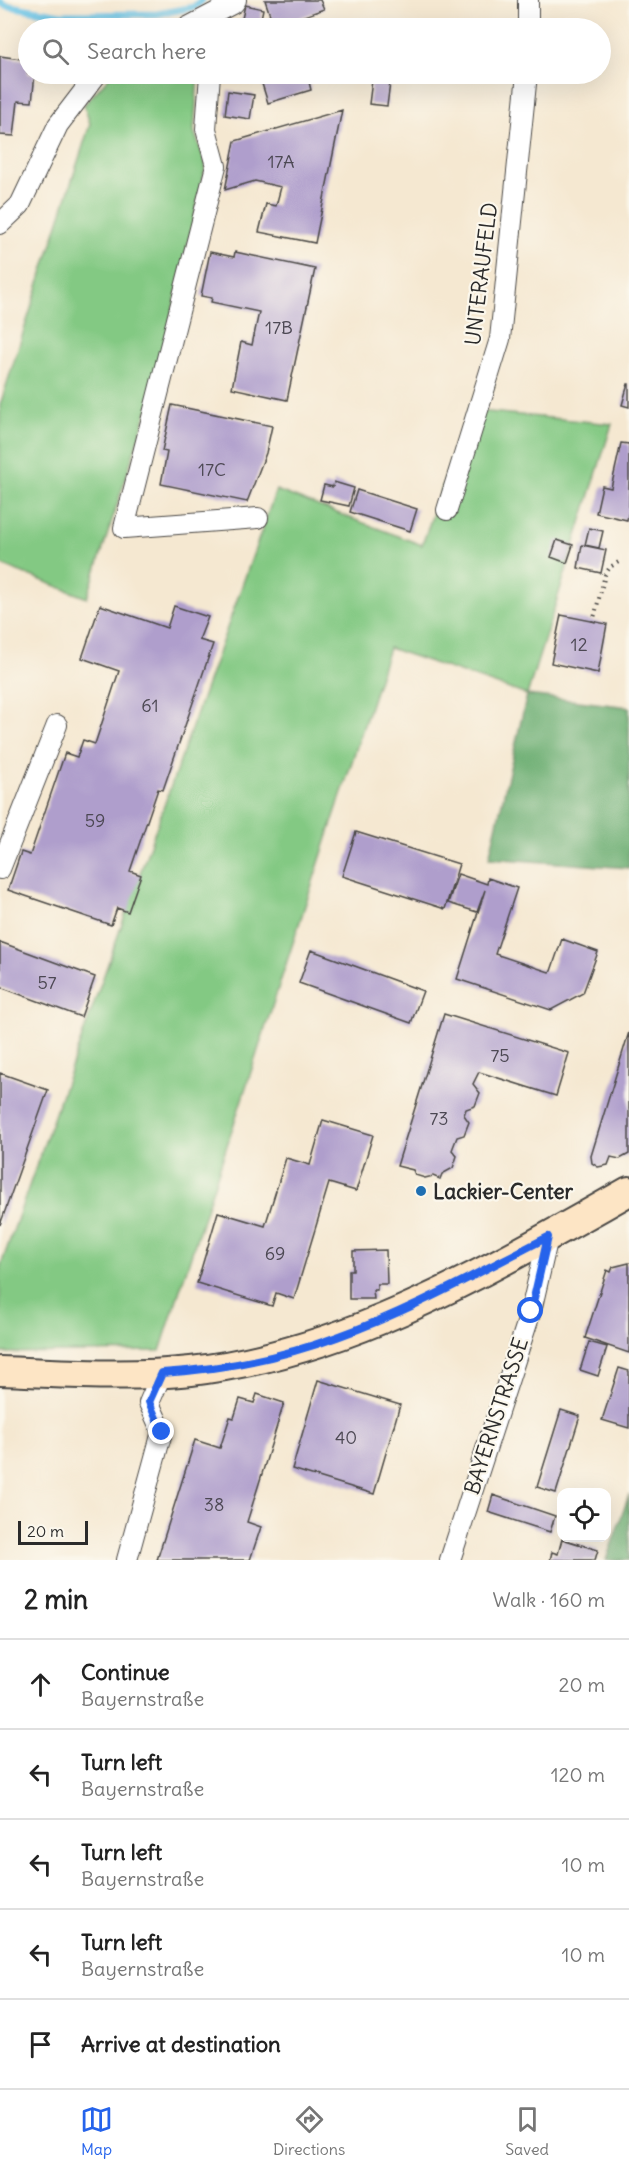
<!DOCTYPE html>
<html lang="en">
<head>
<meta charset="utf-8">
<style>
	:root { --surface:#fff; --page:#f6f6f6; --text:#222; --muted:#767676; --line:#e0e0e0; --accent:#2563eb }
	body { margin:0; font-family:Delius,sans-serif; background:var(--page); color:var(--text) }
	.controls { position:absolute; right:18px; bottom:18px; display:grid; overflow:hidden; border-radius:12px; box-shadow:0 6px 24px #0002 }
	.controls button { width:54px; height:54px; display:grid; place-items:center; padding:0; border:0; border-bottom:2px solid var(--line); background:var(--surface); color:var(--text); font:30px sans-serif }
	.scale { position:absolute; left:18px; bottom:15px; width:70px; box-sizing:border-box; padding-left:6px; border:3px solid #2b2b2b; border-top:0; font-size:16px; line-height:21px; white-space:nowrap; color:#2b2b2b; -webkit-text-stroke:4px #fbf7ec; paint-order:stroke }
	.stop { position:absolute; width:18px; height:18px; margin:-14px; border:4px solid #2563eb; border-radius:50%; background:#fff }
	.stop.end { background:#2563eb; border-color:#fff; box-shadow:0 2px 6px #0008 }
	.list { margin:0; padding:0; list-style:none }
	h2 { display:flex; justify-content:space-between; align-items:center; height:78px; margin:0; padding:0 24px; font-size:26px }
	h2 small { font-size:20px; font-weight:400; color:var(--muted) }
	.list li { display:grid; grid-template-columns:39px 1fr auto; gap:18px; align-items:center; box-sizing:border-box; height:90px; padding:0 24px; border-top:2px solid var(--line) }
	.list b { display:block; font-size:22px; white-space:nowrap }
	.list p { margin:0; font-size:20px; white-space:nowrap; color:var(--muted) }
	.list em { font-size:20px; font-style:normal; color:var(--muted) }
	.icon { flex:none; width:33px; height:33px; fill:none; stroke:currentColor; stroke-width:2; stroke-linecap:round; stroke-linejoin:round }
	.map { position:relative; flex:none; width:629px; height:1560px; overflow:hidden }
	.search { position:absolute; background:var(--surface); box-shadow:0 6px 24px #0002; left:18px; right:18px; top:18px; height:66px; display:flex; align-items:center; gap:15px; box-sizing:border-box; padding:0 21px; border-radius:33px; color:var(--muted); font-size:22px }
	.sheet { height:528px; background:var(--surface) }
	nav { display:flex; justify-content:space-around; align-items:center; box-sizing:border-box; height:84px; border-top:2px solid var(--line); background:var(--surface); font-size:16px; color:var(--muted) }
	nav a { display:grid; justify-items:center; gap:3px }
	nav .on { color:var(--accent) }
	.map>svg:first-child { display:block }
	.green { fill:#83c983; stroke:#577a57; stroke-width:1.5 }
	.forest { fill:#6aad71; stroke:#4a6c4e; stroke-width:1.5 }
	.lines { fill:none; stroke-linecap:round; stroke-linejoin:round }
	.stream { stroke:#68c3e6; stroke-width:7 }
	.building { fill:#af9ecc }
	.street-casing { stroke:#494744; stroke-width:22 }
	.secondary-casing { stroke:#494744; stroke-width:32 }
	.path { stroke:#494744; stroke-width:4; stroke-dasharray:1.5 4.5; stroke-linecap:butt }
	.street { stroke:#fff; stroke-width:20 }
	.secondary { stroke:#fde5c5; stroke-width:28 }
	.route { stroke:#2563eb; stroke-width:8 }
	.poi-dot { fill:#1f6fb2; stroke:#fbf7ec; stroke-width:2 }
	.labels { text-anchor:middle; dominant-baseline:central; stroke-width:4.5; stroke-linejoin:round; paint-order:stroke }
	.number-label { font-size:18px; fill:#4c4853 }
	.street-label { font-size:21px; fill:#2b2b2b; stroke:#fbf7ec }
	.poi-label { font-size:21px; font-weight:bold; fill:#2b2b2b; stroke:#fbf7ec; text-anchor:start }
</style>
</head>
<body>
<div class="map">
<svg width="629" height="1560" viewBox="0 0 629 1560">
	<rect width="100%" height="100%" fill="#fbf7ec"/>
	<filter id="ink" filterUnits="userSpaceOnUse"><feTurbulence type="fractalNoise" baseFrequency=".0167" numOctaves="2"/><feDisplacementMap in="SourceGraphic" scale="12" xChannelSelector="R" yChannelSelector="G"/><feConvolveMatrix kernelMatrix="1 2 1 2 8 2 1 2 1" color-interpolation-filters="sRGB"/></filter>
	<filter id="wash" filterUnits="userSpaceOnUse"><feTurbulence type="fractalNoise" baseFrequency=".008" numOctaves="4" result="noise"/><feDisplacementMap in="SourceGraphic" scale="24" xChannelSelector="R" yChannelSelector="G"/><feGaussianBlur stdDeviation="1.35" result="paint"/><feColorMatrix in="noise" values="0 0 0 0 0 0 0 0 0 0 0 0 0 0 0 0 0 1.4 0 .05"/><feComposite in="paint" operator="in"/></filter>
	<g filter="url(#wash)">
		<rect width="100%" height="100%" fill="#f5e8d1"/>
		<!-- green -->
		<path class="green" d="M112,74H198L194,131L206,165L155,387L87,598L0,564V405L90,124L84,105Z
			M469,410L612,424L527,695L389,648L160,1351L0,1353V1268L276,490L422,545Z"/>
		<!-- forest -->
		<path class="forest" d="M527,695L629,707V868L489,858Z
			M629,1495V1560H606Z"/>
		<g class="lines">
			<!-- stream -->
			<path class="stream" d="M0,2L4,5L61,15L157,14L194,7L202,0"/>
		</g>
		<g id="blocks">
			<!-- building -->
			<path class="building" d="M265,0H320L324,9L274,27Z
				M245,5L263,9L259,28H240Z
				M0,56L28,60V74H35L32,102L18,101L14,136L0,135Z
				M259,74H307L311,90L268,103Z
				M381,74H426V81H381Z
				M372,80L390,83L387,106L369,104Z
				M228,91L254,95L250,119L225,115Z
				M342,110L315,243L259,232L266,204L276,206L281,187L255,181L225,190L235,141Z
				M210,252L234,257L235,252L315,269L287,400L232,388L241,342L252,345L259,312L211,302L212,298L201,296Z
				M628,384H629V407L622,405Z
				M172,405L272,426L266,453L247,502L161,484L167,452L162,451Z
				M621,443L629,444V511L627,520L596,513L602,486L611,488Z
				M334,482L354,488L349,506L320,500L324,485L333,487Z
				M357,490L417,509L410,531L350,512Z
				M589,528L603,531L599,548L585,545Z
				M557,540L573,545L567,563L551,557Z
				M582,545L606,550L601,573L578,568Z
				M100,605L167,628L174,606L208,617L199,640L213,644L163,790L158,789L130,871L141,875L128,912L117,908L111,925L8,890L21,852L30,855L65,753L77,757L83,740L95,744L119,671L82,658Z
				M561,615L607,624L598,673L551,663Z
				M356,832L459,864L445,909L342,876Z
				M458,874L487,884L488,878L517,888L495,954L549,972L551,971L562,939L598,952L583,993L551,1010L457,979L485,890L477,912L448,903Z
				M0,942L95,977L81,1017L0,987Z
				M311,950L423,991L411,1023L299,983Z
				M444,1014L569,1053L556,1096L479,1072L473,1084L480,1093L475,1106L466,1109L464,1115L469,1122L464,1135L457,1137L452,1150L457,1156L453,1168L442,1174L440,1179L433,1176L425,1178L415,1175L413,1170L397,1166Z
				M629,1032V1154L620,1159L611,1157L608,1165L598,1167L592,1163L591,1156Z
				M0,1073L48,1090L0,1225Z
				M323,1120L373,1135L356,1191L329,1183L294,1299L276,1293L272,1306L197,1283L218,1212L265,1226L286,1158L310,1165Z
				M386,1250L387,1284H377V1290H373L374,1299H349V1270H353V1251Z
				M629,1263V1353L585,1338L607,1270L611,1272L613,1267Z
				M589,1342L607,1347L598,1376L580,1370Z
				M619,1368L629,1371V1428L602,1420Z
				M318,1380L400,1405L374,1494L292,1469Z
				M257,1394L284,1403L247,1522L261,1527L250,1560H157L195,1440L220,1448L230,1417L234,1418L240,1399L254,1403Z
				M561,1410L580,1416L556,1493L537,1487Z
				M493,1495L555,1516L550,1532L488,1512Z
				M562,1539L598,1550L595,1560H550L552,1552L558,1554Z"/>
		</g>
	</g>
	<g filter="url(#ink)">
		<use href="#blocks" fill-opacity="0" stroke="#494744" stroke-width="1.5"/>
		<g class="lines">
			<!-- street casing -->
			<g class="street-casing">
				<path id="street" d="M186,28L234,3L236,0
					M528,28V0
					M210,74L206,129L216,166L124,528L258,518
					M0,224L20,205L58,125L97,74
					M447,510L500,339L527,74
					M0,869L57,725
					M127,1560L162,1432L149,1403L162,1373
					M450,1560L531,1311L548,1237"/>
			</g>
			<!-- secondary casing -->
			<g class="secondary-casing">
				<path id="secondary" d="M0,1371C63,1373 127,1378 191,1371C350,1353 492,1268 629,1191"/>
			</g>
			<!-- path -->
			<path class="path" d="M593,622L605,575L610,567L622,560"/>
			<!-- street -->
			<use href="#street" class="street"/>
			<!-- secondary -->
			<use href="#secondary" class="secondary"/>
		</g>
	</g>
	<g class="lines" filter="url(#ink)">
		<!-- route -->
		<path class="route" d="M162,1432L149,1402L162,1373C221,1369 281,1358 337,1337C410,1311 479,1272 548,1237L531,1311"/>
	</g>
	<!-- markers -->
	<circle class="poi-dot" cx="421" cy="1191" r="6"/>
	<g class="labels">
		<!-- number labels -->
		<g class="number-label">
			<text x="281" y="161">17A</text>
			<text x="279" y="327">17B</text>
			<text x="212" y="469">17C</text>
			<text x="579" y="644">12</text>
			<text x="150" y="705">61</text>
			<text x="95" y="820">59</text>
			<text x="47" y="982">57</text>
			<text x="500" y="1055">75</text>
			<text x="439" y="1118">73</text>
			<text x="275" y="1253">69</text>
			<text x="346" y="1437">40</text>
			<text x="214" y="1504">38</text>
		</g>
		<!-- street labels -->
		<g class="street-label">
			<text transform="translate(481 274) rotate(-83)">UNTERAUFELD</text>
			<text transform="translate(496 1416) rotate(-72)">BAYERNSTRASSE</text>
		</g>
		<!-- poi labels -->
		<g class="poi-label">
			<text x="433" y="1191">Lackier-Center</text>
		</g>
	</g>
</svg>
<div class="controls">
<button><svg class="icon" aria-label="locate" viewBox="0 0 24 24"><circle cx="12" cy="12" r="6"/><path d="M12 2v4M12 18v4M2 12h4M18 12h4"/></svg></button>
</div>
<div class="scale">20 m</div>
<div class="stop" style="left:531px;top:1311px"></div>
<div class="stop end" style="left:162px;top:1432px"></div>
<div class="search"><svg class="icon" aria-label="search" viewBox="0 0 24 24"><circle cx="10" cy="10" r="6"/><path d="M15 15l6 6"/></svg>Search here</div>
</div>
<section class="sheet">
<h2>2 min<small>Walk · 160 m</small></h2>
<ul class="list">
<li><svg class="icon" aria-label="ahead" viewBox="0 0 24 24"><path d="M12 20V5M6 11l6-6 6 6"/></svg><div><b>Continue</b><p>Bayernstraße</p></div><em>20 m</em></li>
<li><svg class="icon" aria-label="left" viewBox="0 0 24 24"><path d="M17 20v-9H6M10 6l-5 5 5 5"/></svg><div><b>Turn left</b><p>Bayernstraße</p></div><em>120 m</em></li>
<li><svg class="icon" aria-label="left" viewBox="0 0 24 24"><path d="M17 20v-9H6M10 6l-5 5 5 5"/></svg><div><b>Turn left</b><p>Bayernstraße</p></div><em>10 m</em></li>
<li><svg class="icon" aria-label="left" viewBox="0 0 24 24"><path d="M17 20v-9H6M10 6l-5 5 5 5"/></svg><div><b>Turn left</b><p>Bayernstraße</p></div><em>10 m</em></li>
<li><svg class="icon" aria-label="arrive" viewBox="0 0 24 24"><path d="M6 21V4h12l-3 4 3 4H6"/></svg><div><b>Arrive at destination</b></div></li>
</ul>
</section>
<nav>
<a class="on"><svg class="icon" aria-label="map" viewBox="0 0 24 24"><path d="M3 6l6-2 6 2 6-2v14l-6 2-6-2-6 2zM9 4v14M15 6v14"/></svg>Map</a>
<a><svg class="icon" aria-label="directions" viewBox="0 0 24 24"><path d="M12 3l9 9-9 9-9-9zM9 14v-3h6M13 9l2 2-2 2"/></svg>Directions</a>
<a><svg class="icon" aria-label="saved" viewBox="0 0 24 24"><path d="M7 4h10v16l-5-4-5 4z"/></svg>Saved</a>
</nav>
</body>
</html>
